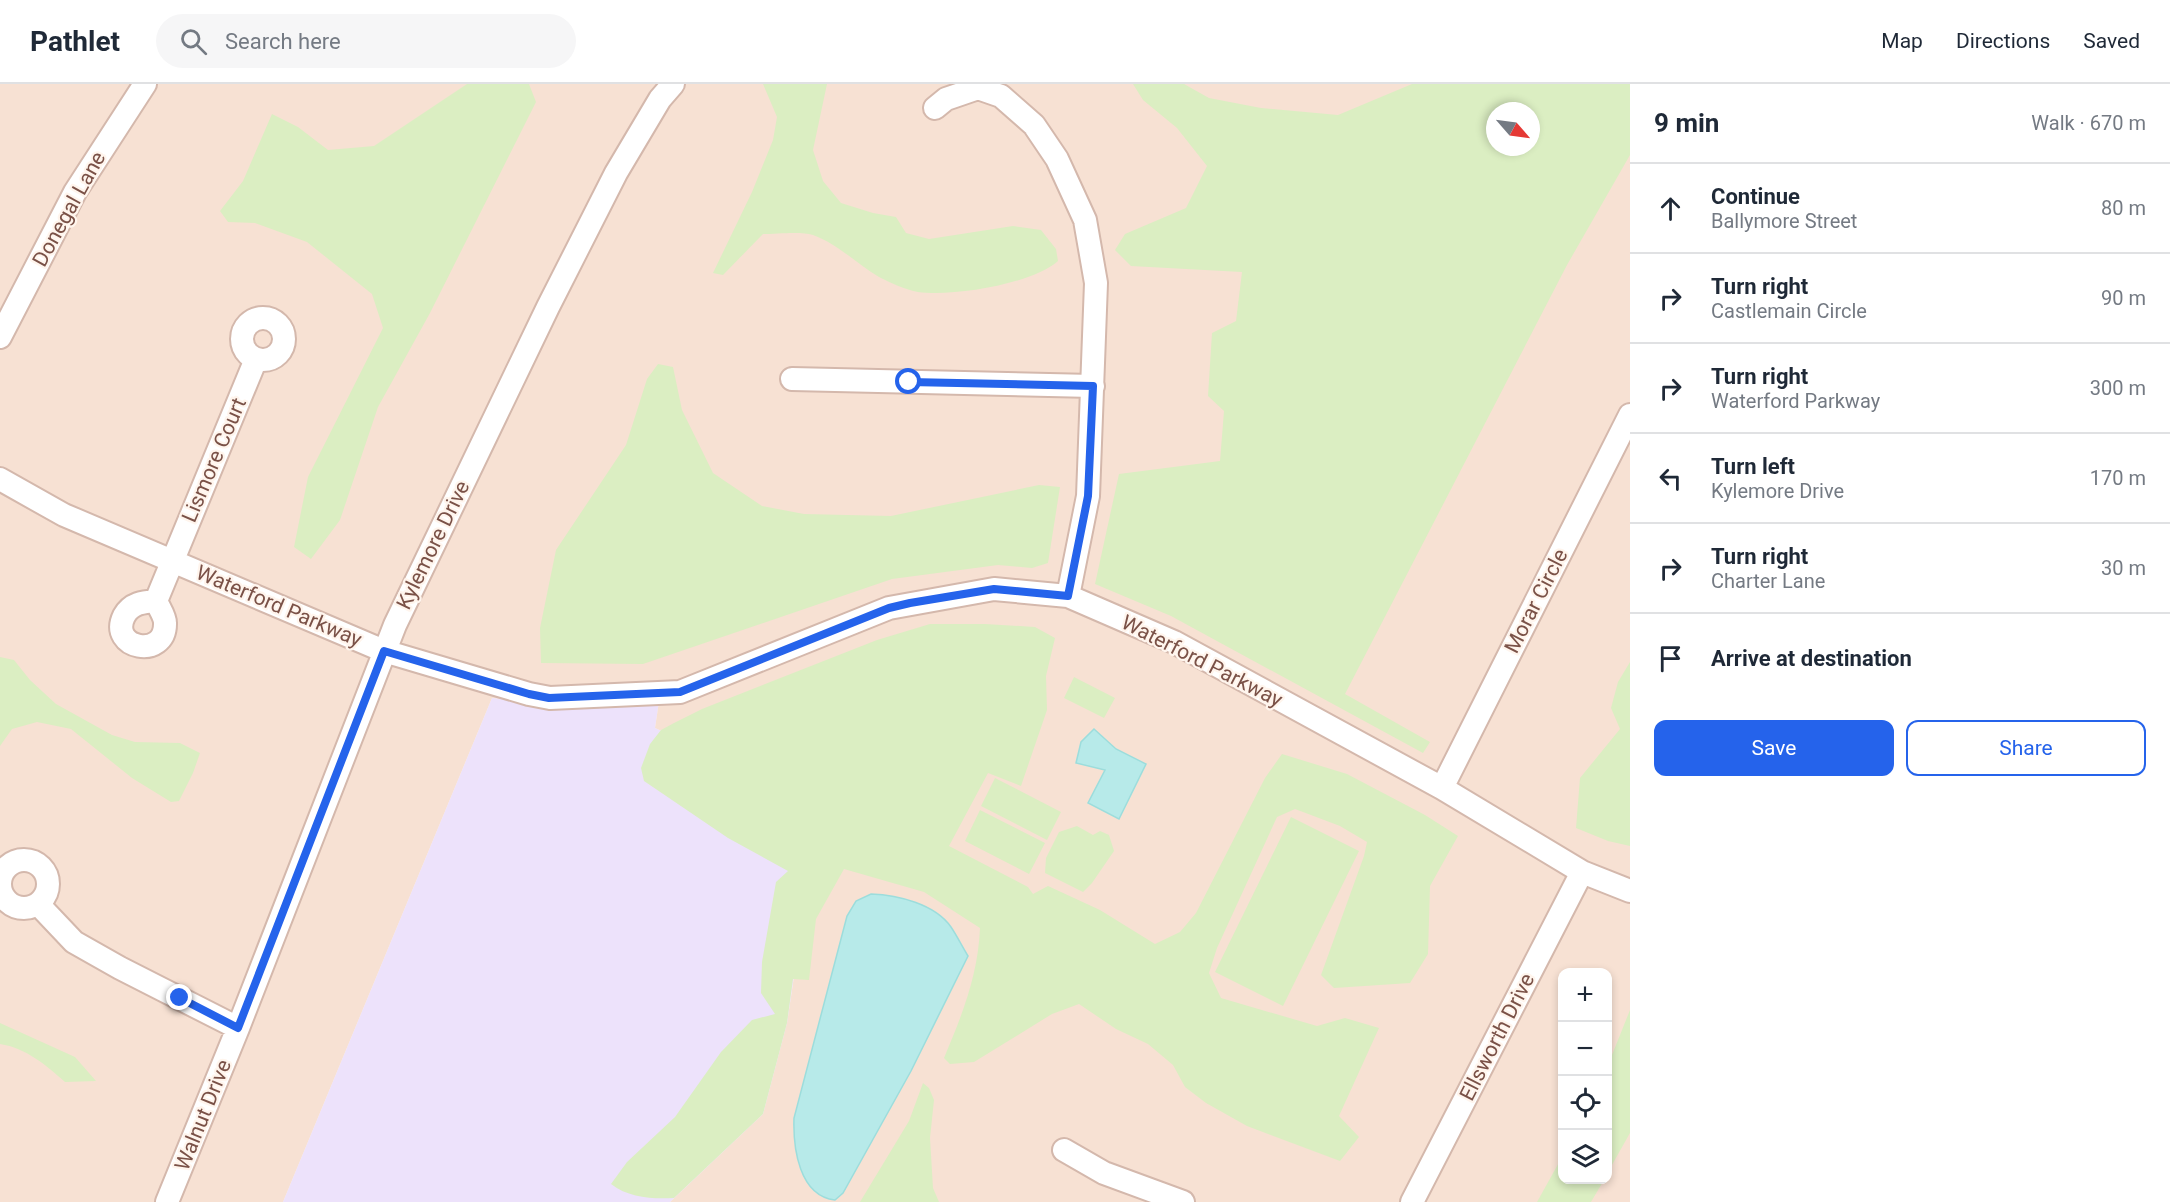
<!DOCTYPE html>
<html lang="en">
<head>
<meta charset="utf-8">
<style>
	:root { --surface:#fff; --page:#f6f6f7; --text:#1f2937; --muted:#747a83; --line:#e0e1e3; --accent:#2563eb }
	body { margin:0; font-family:Roboto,sans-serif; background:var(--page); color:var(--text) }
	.controls { position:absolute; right:18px; bottom:18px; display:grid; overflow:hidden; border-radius:12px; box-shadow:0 3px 9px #0003 }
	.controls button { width:54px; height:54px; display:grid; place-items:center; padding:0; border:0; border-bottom:2px solid var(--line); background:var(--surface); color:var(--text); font:30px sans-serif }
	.compass { position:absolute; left:1486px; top:18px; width:54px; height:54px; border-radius:50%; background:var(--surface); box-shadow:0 3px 9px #0003; rotate:118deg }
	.stop { position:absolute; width:18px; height:18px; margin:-14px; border:4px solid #2563eb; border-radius:50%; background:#fff }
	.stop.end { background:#2563eb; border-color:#fff; box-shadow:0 2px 6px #0008 }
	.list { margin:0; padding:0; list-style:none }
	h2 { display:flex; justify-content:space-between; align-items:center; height:78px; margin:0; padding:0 24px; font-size:26px }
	h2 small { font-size:20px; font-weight:400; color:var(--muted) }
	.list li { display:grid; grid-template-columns:39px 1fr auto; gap:18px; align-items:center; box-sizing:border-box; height:90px; padding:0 24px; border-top:2px solid var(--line) }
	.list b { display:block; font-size:22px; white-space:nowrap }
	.list p { margin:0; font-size:20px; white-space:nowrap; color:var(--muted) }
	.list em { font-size:20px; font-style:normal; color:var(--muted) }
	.actions { display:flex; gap:12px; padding:18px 24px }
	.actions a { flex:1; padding:14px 0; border:2px solid var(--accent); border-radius:12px; text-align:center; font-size:21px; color:var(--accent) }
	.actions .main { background:var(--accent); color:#fff }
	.icon { flex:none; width:33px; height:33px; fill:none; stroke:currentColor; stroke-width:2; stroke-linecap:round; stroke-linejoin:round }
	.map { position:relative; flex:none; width:1630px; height:1118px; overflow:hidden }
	header { display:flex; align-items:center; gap:36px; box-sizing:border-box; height:84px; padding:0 30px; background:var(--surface); border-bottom:2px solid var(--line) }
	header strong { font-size:28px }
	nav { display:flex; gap:33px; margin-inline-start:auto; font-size:21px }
	.search { width:420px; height:54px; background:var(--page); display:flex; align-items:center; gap:15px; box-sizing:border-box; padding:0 21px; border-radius:33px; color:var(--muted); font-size:22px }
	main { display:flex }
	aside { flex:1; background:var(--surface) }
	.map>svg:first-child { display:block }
	.residential { fill:#f7e1d3; fill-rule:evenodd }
	.education { fill:#ede2fb }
	.green { fill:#dbeec2; fill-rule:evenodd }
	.water { fill:#b7eae9; stroke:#9cdddc; stroke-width:1.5 }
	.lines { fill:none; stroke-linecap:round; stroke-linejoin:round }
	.minor-casing { stroke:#d4b8ac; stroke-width:26 }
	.minor { stroke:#fff; stroke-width:22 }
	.route { stroke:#2563eb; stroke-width:8 }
	.labels { text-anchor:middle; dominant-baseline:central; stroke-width:4.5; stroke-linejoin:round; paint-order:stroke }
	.street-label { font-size:21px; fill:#7a5147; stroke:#fff5ed }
</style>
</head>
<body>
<header>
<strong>Pathlet</strong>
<div class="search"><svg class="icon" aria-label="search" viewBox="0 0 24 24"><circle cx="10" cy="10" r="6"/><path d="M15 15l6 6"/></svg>Search here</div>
<nav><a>Map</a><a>Directions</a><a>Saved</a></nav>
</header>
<main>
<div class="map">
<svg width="1630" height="1118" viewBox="0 0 1630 1118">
	<rect width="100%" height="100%" fill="#fef0e5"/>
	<!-- residential -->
	<path class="residential" d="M0,0H1630V1118H670L763,1030L787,939L820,719L655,644L659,617L586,624L492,614L283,1118H0ZM1495,27H1531V63H1495ZM1562,888H1608V1096H1562Z"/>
	<!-- education -->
	<path class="education" d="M492,614L586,624L659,617L655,644L820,719L787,939L763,1030L670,1118H283Z"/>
	<!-- green -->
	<path class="green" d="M467,0H529L536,18L430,229L378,323L340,436L311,475L294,463L308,393L383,244L372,210L307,158L255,139L228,138L220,127L243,97L272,30L298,43L328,66L374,62Z
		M763,0H827L813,66L823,97L841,119L873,129L896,133L906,149L929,155L1013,142L1041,146L1056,165L1058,177C1032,200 953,213 918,208C906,206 889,198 879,193C857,180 838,160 813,151C801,147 777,150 763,150L723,191L713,189L752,108L773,56L777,33Z
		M1133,0H1184L1209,14L1261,24L1338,31L1412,0H1630V71L1567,181L1345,610L1430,658L1423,669L1171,532L1095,500L1119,390L1220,377L1224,327L1208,312L1212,249L1236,237L1242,188L1131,182L1115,166L1125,150L1186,124L1207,82L1177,44L1143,16ZM1495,27H1531V63H1495Z
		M658,280L673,283L682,326L713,389L762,422L804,430L891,432L1039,401L1060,403L1048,479L1032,484L998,481L892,495L643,580L541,579L540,544L556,466L626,361L647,295Z
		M930,540H985L1035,543L1055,554L1046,592L1047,626L1021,702L988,689L949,762L1028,803L1033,810L1048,802L1100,826L1155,860L1180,848L1196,829L1265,694L1282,670L1347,690L1425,731L1458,752L1430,802L1428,870L1410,899L1334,904L1321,891L1364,772L1367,758L1340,742L1295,725L1277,733L1217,864L1209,889L1221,914L1317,942L1345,934L1379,944L1339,1032L1359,1053L1340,1077L1247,1042L1206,1019L1185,1003L1173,981L1148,960L1116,945L1079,920L1052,930L974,978L950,980L944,974C962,931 978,892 980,844L924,808L844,785L816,835L809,896L793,895L787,939L763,1030L674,1114C652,1115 629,1114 611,1100L627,1078L675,1033L721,968L752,936L775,930L761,909L762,878L776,798L788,787L728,754L644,697L641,684L650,660L661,646L674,639L702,625L877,556Z
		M0,573L14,576L30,596L56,620L112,651L135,658L180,659L200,669L193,689L179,717L171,718L132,694L71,645L37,638L12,645L0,662Z
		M1630,578V762L1608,757L1576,744L1580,694L1620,645L1611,624L1618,598Z
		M1074,593L1115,614L1104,634L1064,614Z
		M995,694L1061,728L1047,756L981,722Z
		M980,726L1045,759L1029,790L965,757Z
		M1291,733L1359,767L1283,922L1215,888Z
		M1077,742L1093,751L1100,747L1109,751L1114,767L1092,799L1083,808L1045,789L1046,774L1059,748Z
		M1630,926V1049L1608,1088V981Z
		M0,939L75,973L96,997L65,998C46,981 26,964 0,960Z
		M923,999L929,1004L934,1016L930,1054L933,1104L939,1118H860L909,1037Z
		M1562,1073V1096H1604L1591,1118H1537Z"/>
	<!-- water -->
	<path class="water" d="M1094,645L1116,665L1146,680L1119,735L1088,719L1105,686L1076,679L1081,658Z
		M871,810C898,811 935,820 951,843C957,852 962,862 968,872L911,987L843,1109L835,1116C799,1112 793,1064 794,1034L847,832L856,817Z"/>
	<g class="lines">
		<!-- minor casing -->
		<g class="minor-casing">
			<path id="minor" d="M935,24L946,15L978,4L1001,12L1034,41L1057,75L1085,136L1096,199L1088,412L1068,512
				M242 255a21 21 0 1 1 42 0a21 21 0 1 1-42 0Z
				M0,253L75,108L145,0
				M792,295L1093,302
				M0,395L64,431L384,567L529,610L550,614L680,608L889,524L994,505L1068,512L1174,558L1442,704L1582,788L1630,807
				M156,517C143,518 131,519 124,532C108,565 166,576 165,539C165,532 159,524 156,517L256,275
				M1442,704L1630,331
				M0 800a24 24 0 1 1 48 0a24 24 0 1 1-48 0Z
				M38,820L74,858L120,884L238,944
				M1064,1066L1104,1089L1183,1118
				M167,1118L238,944L395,541L548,223L616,89L660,15L673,0
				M1412,1118L1582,788"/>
		</g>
		<!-- minor -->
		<use href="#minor" class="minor"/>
	</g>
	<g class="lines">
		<!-- route -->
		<path class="route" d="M180,914L238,944L384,567L529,610L549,614L680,608L889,524L910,519L994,505L1068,512L1088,412L1093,302L909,298"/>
	</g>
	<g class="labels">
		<!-- street labels -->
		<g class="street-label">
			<text transform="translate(69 125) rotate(-61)">Donegal Lane</text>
			<text transform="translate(214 376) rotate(-67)">Lismore Court</text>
			<text transform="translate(433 461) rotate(-64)">Kylemore Drive</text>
			<text transform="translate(1536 517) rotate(-63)">Morar Circle</text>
			<text transform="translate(279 522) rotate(23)">Waterford Parkway</text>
			<text transform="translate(1202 577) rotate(27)">Waterford Parkway</text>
			<text transform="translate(1497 953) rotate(-63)">Ellsworth Drive</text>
			<text transform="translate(203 1031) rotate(-68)">Walnut Drive</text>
		</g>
	</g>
</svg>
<div class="controls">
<button>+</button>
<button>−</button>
<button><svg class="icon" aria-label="locate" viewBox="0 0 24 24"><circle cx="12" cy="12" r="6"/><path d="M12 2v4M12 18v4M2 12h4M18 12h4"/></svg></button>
<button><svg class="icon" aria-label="layers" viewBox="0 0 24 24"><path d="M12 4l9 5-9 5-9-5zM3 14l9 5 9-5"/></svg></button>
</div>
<svg class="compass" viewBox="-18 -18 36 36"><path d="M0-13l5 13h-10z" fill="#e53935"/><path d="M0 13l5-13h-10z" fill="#747a83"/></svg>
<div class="stop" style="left:909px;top:298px"></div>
<div class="stop end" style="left:180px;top:914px"></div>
</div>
<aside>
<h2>9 min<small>Walk · 670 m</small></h2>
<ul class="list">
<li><svg class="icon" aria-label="ahead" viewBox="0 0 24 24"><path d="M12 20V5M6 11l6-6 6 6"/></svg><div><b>Continue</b><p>Ballymore Street</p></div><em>80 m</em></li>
<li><svg class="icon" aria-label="right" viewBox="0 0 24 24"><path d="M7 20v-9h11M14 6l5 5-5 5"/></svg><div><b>Turn right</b><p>Castlemain Circle</p></div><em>90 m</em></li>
<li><svg class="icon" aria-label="right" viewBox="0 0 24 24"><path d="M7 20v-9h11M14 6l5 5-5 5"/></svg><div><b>Turn right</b><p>Waterford Parkway</p></div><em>300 m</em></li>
<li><svg class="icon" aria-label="left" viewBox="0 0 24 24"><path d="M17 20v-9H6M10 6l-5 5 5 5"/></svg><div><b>Turn left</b><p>Kylemore Drive</p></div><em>170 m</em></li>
<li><svg class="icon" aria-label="right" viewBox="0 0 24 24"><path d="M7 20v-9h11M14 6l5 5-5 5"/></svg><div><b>Turn right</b><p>Charter Lane</p></div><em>30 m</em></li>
<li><svg class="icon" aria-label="arrive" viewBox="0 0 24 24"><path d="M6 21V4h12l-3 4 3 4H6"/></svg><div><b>Arrive at destination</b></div></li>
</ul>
<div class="actions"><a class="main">Save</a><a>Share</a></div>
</aside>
</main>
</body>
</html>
